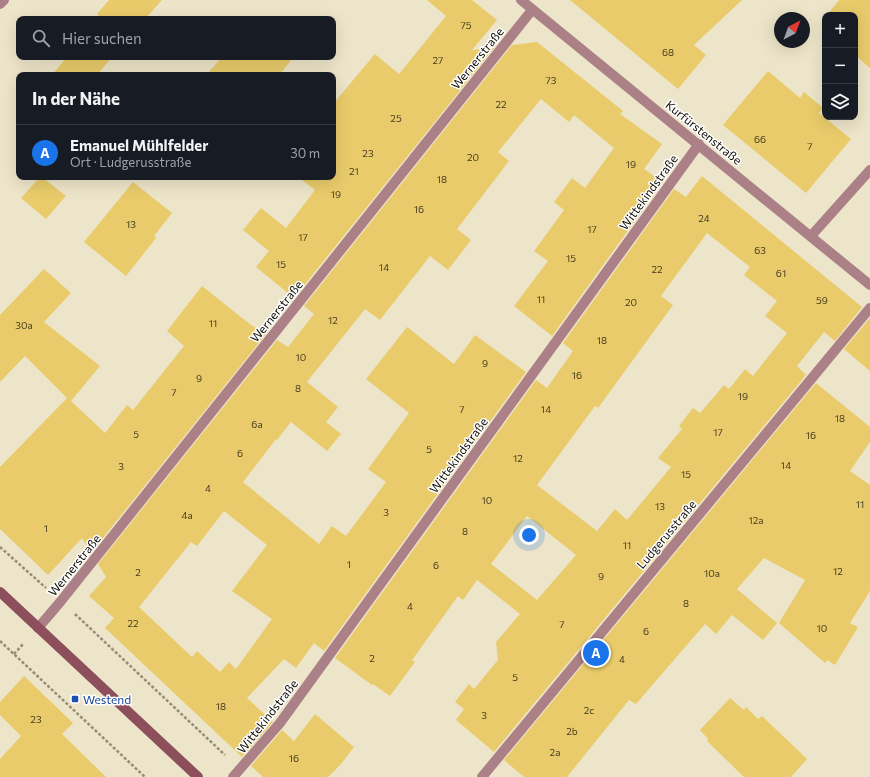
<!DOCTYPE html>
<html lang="de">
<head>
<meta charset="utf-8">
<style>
	:root { --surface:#171b24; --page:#20242c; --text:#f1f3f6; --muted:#9ea1a6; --line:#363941; --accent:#1a73e8 }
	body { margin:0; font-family:Commissioner,sans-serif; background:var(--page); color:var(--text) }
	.controls { position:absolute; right:12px; top:12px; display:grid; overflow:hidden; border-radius:8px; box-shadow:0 4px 16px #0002 }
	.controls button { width:36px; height:36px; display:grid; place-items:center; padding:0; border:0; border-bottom:1px solid var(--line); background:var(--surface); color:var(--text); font:20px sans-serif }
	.compass { position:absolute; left:774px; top:12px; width:36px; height:36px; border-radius:50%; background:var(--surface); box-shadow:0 4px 16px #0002; rotate:41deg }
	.you { position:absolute; left:529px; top:535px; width:14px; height:14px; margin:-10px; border:3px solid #fff; border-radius:50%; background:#1a73e8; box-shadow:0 0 0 6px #1a73e833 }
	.badge { display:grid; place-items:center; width:26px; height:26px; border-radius:50%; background:var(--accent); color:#fff; font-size:13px; font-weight:700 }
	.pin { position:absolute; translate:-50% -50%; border:2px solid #fff; box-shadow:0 1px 4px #0006 }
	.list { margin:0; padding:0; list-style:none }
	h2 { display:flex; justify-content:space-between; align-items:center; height:52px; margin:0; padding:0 16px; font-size:17px }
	h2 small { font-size:13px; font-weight:400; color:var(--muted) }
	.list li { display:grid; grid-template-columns:26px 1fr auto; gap:12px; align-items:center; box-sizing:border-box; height:56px; padding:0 16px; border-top:1px solid var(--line) }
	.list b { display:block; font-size:15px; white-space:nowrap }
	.list p { margin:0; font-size:13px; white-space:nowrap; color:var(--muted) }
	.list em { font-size:13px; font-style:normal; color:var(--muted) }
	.icon { flex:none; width:22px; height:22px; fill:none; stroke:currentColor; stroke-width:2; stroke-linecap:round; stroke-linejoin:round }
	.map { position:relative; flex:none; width:870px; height:777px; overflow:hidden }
	.search { position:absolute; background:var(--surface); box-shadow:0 4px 16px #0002; left:16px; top:16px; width:320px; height:44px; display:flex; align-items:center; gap:10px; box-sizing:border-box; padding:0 14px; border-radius:8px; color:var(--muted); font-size:15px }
	.panel { position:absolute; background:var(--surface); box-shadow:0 4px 16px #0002; left:16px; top:72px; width:320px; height:108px; border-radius:8px }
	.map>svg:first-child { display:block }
	.building { fill:#e9cb6b; fill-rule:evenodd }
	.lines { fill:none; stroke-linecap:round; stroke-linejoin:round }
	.path { stroke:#938e7a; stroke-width:2.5; stroke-dasharray:3 2; stroke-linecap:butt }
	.lane { stroke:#ab8087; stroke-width:10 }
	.street { stroke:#ab8087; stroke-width:10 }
	.secondary { stroke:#8c4f5b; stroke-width:10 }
	.transit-dot { fill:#1a4fb4; stroke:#fff; stroke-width:1.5 }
	.labels { text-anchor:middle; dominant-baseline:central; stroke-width:3; stroke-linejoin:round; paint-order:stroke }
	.number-label { font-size:10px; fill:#463c1e }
	.street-label { font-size:12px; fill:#0f0c04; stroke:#fff }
	.transit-label { font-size:12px; fill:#164399; stroke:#fff; text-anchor:start }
</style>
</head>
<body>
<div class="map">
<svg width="870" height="777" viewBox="0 0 870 777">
	<rect width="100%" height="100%" fill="#ede5c9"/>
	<!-- building -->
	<path class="building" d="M109,0H162L145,19H100L101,18L97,14Z
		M427,0H472L497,20L472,50L494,48L294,298L256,267L269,251L243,230L261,208L286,228L315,190L298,177H333V104L375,54L399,74L446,16Z
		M570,0H742L694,45L706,55L678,89Z
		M839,0H870V68L855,55V15H827Z
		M537,42L623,111L620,114L662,144L644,169L663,182L552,336L514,306L548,261L534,251L564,210L554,202L572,178L585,188L614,148L574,115L569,122L541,99L498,152L509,161L457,229L471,240L448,270L430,256L380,320L365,309L307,382L338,407L326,422L341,434L327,451L291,422L277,440L276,439L243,482L319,544L332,526L346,536L386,482L368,469L409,413L366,379L407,327L454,364L475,335L526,372L324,651L314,643L296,668L284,659L247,698L273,722L242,757L105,628L114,618L89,596L106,577L98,564L277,340L288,347L314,314L304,306L512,45ZM224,511L267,545L232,591L272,619L236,669L229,662L220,672L197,651L192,657L139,607L191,542L197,546Z
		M67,57H112L97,75H52Z
		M222,57H291L293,58L279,75H206Z
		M768,71L800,98L804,92L823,108L819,113L851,139L806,193L723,125Z
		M702,176L862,307L835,341L824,332L797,366L806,375L494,752L456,720L464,709L455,702L469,684L474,689L498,660L496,642L520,614L477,580L463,600L458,596L412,660L415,662L390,696L373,684L372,685L335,658L536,380L547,388L573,351L563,343L674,189L686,197ZM707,233L750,267L744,275L777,301L765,316L787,333L753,376L745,369L729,389L724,385L700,413L693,408L679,426L682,429L658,458L671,467L627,520L615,509L597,531L537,485L595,406L598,408L673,305L661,296ZM527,516L576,555L537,600L491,564Z
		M40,177H42L66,196L46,219L21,198Z
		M133,182L172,213L154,236L156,238L126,276L84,242Z
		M44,269L71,293L44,322L100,366L71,401L105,433L127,405L133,410L184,346L167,331L202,286L251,325L266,334L91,553L82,538L48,575L0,529V467L67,398L25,356L0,382V315Z
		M870,318V371L844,349Z
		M816,383L870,427V442L850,471L870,485V591L850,623L858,627L835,665L827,660L825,663L779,623L805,580L764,558L737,589L777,623L763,640L732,615L716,634L705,624L636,704L629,700L567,777H524L504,760Z
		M24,676L73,723L62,734L106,777H0V759L21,736L0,715V702Z
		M730,698L744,710L746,707L758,719L762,716L807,759L791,777H744L707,741L708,739L700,730Z
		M315,714L354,747L341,764L328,777H263L251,766L282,730L294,741Z"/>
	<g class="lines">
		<!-- path -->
		<path class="path" d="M0,547L46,588
			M75,614L225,755
			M0,641L145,777
			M14,654L24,643"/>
		<!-- lane -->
		<path class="lane" d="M0,4L4,0"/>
		<!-- street -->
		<path class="street" d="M521,0L870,285
			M811,236L870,170
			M38,628L61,601L532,10
			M233,777L280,723L699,144
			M482,777L870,308"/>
		<!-- secondary -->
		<path class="secondary" d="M0,592L198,777"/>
	</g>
	<!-- markers -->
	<rect class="transit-dot" x="71" y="695" width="8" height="8" rx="2"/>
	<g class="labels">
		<!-- number labels -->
		<g class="number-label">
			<text x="466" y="25">75</text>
			<text x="668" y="52">68</text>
			<text x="438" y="60">27</text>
			<text x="551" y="80">73</text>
			<text x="501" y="104">22</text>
			<text x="396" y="118">25</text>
			<text x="760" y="139">66</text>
			<text x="810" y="146">7</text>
			<text x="368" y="153">23</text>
			<text x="473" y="157">20</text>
			<text x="631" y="164">19</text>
			<text x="354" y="171">21</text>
			<text x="442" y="179">18</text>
			<text x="336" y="194">19</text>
			<text x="419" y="209">16</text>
			<text x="704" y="218">24</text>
			<text x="131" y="224">13</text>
			<text x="592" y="229">17</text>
			<text x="303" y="237">17</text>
			<text x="760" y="250">63</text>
			<text x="571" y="258">15</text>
			<text x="281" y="264">15</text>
			<text x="384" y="267">14</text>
			<text x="657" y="269">22</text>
			<text x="781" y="273">61</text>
			<text x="541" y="299">11</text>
			<text x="822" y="300">59</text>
			<text x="631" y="302">20</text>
			<text x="333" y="320">12</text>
			<text x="213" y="323">11</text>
			<text x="24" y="325">30a</text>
			<text x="602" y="340">18</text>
			<text x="301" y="357">10</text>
			<text x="485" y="363">9</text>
			<text x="577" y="375">16</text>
			<text x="199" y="378">9</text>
			<text x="298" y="388">8</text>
			<text x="174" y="392">7</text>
			<text x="743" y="396">19</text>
			<text x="462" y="409">7</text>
			<text x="546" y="409">14</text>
			<text x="840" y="418">18</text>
			<text x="257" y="424">6a</text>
			<text x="718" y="432">17</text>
			<text x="136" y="434">5</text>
			<text x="811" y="435">16</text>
			<text x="429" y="449">5</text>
			<text x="240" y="453">6</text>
			<text x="518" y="458">12</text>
			<text x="786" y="465">14</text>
			<text x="121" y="466">3</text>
			<text x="686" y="474">15</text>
			<text x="208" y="488">4</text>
			<text x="487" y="500">10</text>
			<text x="860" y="504">11</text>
			<text x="660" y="506">13</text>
			<text x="386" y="512">3</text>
			<text x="187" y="515">4a</text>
			<text x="756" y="520">12a</text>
			<text x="46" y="528">1</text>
			<text x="465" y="531">8</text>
			<text x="627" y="545">11</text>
			<text x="349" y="564">1</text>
			<text x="436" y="565">6</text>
			<text x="838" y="571">12</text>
			<text x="138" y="572">2</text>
			<text x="712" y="573">10a</text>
			<text x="601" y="576">9</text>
			<text x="686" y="603">8</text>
			<text x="410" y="606">4</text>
			<text x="133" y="623">22</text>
			<text x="562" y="624">7</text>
			<text x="822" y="628">10</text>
			<text x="646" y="631">6</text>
			<text x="372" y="658">2</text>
			<text x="622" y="659">4</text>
			<text x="515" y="677">5</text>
			<text x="221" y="706">18</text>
			<text x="589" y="710">2c</text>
			<text x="484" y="715">3</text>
			<text x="36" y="719">23</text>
			<text x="572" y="731">2b</text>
			<text x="555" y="752">2a</text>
			<text x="294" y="758">16</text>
		</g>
		<!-- street labels -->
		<g class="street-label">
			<text transform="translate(477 58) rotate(-51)">Wernerstraße</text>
			<text transform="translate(704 132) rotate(39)">Kurfürstenstraße</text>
			<text transform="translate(648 192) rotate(-54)">Wittekindstraße</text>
			<text transform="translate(276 311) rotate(-51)">Wernerstraße</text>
			<text transform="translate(458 455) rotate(-54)">Wittekindstraße</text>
			<text transform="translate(666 534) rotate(-50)">Ludgerusstraße</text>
			<text transform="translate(74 565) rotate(-51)">Wernerstraße</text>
			<text transform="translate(267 716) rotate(-52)">Wittekindstraße</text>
		</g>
		<!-- transit labels -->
		<g class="transit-label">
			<text x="83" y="699">Westend</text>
		</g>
	</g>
</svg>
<div class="controls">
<button>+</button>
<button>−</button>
<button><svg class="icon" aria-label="layers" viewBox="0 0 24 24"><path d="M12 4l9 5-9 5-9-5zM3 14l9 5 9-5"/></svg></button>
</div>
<svg class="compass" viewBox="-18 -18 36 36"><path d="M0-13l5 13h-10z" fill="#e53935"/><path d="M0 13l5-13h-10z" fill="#9ea1a6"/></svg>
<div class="you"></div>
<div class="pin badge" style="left:596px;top:653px">A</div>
<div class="search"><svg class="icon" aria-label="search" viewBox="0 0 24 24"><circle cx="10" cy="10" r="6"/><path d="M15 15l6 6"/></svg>Hier suchen</div>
<section class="panel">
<h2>In der Nähe<small></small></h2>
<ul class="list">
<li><span class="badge">A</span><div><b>Emanuel Mühlfelder</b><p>Ort · Ludgerusstraße</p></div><em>30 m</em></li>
</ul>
</section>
</div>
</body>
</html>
